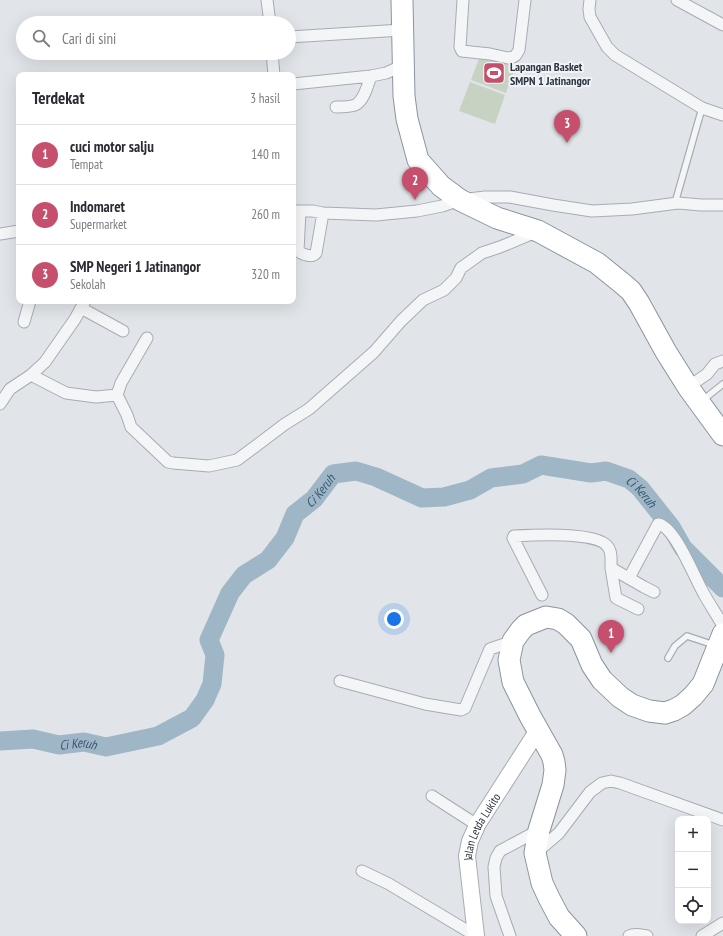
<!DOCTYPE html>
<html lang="id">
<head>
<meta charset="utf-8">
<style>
	:root { --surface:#fff; --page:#f7f7f7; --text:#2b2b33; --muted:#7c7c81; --line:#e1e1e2; --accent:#c54f6d }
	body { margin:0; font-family:"PT Sans Narrow",sans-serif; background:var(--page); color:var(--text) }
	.controls { position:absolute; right:12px; bottom:12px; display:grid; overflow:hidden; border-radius:8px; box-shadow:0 4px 16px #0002 }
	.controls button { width:36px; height:36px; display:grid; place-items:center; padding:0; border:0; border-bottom:1px solid var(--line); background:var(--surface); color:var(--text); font:20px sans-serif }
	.you { position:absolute; left:394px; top:619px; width:14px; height:14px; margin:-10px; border:3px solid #fff; border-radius:50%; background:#1a73e8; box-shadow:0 0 0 6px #1a73e833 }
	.badge { display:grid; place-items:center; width:26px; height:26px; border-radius:50%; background:var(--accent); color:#fff; font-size:13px; font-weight:700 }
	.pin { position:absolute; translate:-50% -33px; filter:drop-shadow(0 1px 2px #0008) }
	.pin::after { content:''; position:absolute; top:21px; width:14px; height:12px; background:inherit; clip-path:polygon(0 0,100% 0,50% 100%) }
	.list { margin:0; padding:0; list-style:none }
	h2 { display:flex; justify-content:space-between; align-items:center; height:52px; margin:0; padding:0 16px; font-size:17px }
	h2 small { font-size:13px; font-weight:400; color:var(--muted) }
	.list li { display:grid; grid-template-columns:26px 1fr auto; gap:12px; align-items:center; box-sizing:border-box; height:60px; padding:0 16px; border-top:1px solid var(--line) }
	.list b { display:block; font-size:15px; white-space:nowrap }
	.list p { margin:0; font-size:13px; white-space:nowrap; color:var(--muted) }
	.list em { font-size:13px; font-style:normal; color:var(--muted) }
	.icon { flex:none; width:22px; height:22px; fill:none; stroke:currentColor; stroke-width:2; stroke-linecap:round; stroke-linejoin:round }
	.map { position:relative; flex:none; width:723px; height:936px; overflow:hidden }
	.search { position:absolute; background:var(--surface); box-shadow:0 4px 16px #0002; left:16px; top:16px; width:280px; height:44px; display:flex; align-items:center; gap:10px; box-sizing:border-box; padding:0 14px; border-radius:22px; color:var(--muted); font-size:15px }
	.panel { position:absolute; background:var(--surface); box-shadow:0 4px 16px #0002; left:16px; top:72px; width:280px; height:232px; border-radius:8px }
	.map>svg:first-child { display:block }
	.green { fill:#c8d2c3 }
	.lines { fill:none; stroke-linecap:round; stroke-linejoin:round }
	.river { stroke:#9fb6c6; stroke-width:19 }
	.lane-casing { stroke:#a7acb3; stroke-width:8 }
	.street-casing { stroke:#a7acb3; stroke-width:13 }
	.secondary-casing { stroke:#a7acb3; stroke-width:18 }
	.highway-casing { stroke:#8a949f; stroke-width:23 }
	.lane { stroke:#f4f5f7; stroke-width:5.5 }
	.street { stroke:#f4f5f7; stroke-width:11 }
	.secondary { stroke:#fff; stroke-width:16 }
	.highway { stroke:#fff; stroke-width:21 }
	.labels { text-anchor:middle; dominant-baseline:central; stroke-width:4; stroke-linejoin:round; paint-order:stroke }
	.poi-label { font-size:12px; font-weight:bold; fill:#2b3440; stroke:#f1f4f6; text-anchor:start }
	.street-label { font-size:12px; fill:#2b3440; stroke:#f1f4f6 }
	.water-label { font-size:13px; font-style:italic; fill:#375771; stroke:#f1f4f6 }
</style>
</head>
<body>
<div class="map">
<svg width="723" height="936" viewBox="0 0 723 936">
	<rect width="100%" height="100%" fill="#e1e5e9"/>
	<!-- green -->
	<path class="green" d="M481,53L516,65L506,93L471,80Z
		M470,82L505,95L495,124L459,111Z"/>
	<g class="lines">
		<!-- river -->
		<path class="river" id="s1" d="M0,741L33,739L59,745L84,742L106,747L158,736L192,718L205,700L212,684L215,655L209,640L230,593L244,575L268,560L285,538L295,514L314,499L333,474L356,471L376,477L422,498L444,497L470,490L491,478L523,474L541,465L591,473L606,471L629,479L640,488L671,527L683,548L723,588"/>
		<!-- lane casing -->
		<g class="lane-casing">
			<path id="lane" d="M675,203L702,108
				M703,400L723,384
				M668,658L675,646L687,636L714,645"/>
		</g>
		<!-- street casing -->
		<g class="street-casing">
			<path id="street" d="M267,0L270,23
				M463,0L460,47L462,51L490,54L508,58L513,57L516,55L519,50L525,0
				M590,0L589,9L590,17L607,47L615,55L702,108L723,115
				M677,0L723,25
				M289,37L402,30
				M272,53L274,75
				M293,84L371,76L386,73L404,65
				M336,107C342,107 350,107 355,105C364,101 368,84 371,76
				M293,211H313L323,213L376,215L417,211L442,206L460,200L485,197H510L553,205L592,211L632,209L678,203L701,205H723
				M300,211L298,251C303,255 313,258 316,253L323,213
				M0,234L19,231
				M81,308L123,331
				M24,322L30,301
				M147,338L121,383L117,395L127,415L131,427L168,462L173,463L209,466L237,460L285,424L309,409L374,352L401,321L423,300L444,290L456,278L461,268L482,253L500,247L536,232
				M31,375L66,393L96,397L117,395
				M688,387L707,374L715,364L723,361
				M0,404L10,389L31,375L45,362L75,319L85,301
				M611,568L616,598L638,609
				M629,578L658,524C675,526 695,579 704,594C710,605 717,615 723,626
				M542,595L513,538L514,536C531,535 599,531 608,547C612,552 611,561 611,568L644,587L654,592
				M340,681L425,704L461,710L465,708L490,649L513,641
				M432,796L477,825
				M537,852L559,833L590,792L602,783L611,781L620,783L723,820
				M362,871L389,884L476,936
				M510,936L496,896L494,867L496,858L500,851L539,830
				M629,936C635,933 641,935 647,936
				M702,936L723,923"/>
		</g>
		<!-- secondary casing -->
		<g class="secondary-casing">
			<g id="secondary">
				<path id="s2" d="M476,936L467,856L470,841L476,828L477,825L538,730"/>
			</g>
		</g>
		<!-- highway casing -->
		<g class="highway-casing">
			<path id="highway" d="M402,0L404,96L407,119L418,160L441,186L460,200L497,218L538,231L597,263L623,284L631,291L639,303L666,352L688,387L723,435
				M576,936L559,917L549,898L542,883L535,853L539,830L553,785L555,770L554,762L552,755L530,716L513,682L509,660L513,641L521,630L526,625L546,617L558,619L566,624L581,639L592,665L602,680L620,697L632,705L649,711L665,713L674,710L683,705L693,696L703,684L723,634"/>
		</g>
		<!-- lane -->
		<use href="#lane" class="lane"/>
		<!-- street -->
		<use href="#street" class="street"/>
		<!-- secondary -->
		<use href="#secondary" class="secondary"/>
		<!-- highway -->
		<use href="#highway" class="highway"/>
	</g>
	<!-- icons -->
	<defs>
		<g id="stadium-square" transform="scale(1.15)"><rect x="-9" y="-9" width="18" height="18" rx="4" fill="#c54f6d" stroke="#f1f4f6"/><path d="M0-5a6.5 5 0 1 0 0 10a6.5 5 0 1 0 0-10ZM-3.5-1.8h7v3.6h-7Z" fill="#fff"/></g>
	</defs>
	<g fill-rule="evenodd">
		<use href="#stadium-square" x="494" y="73"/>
	</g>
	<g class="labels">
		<!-- poi labels -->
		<g class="poi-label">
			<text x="510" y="66">Lapangan Basket<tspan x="510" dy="14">SMPN 1 Jatinangor</tspan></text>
		</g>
		<!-- street labels -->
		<g class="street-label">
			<text stroke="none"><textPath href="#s2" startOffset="113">Jalan Letda Lukito</textPath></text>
		</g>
		<!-- water labels -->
		<g class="water-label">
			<text stroke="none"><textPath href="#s1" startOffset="475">Ci Keruh</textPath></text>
			<text stroke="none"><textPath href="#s1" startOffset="824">Ci Keruh</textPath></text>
			<text stroke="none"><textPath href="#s1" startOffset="79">Ci Keruh</textPath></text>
		</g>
	</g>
</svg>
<div class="controls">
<button>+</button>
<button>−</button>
<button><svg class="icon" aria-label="locate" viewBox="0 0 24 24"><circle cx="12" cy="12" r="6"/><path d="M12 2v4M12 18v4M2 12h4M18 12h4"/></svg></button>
</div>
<div class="you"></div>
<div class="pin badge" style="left:611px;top:653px">1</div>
<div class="pin badge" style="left:415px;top:200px">2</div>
<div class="pin badge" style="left:567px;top:143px">3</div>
<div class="search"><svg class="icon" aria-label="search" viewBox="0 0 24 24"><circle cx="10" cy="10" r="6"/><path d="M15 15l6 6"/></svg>Cari di sini</div>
<section class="panel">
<h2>Terdekat<small>3 hasil</small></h2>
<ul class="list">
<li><span class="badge">1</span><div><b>cuci motor salju</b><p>Tempat</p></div><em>140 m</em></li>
<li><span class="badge">2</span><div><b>Indomaret</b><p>Supermarket</p></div><em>260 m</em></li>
<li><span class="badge">3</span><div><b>SMP Negeri 1 Jatinangor</b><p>Sekolah</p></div><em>320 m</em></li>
</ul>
</section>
</div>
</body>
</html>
